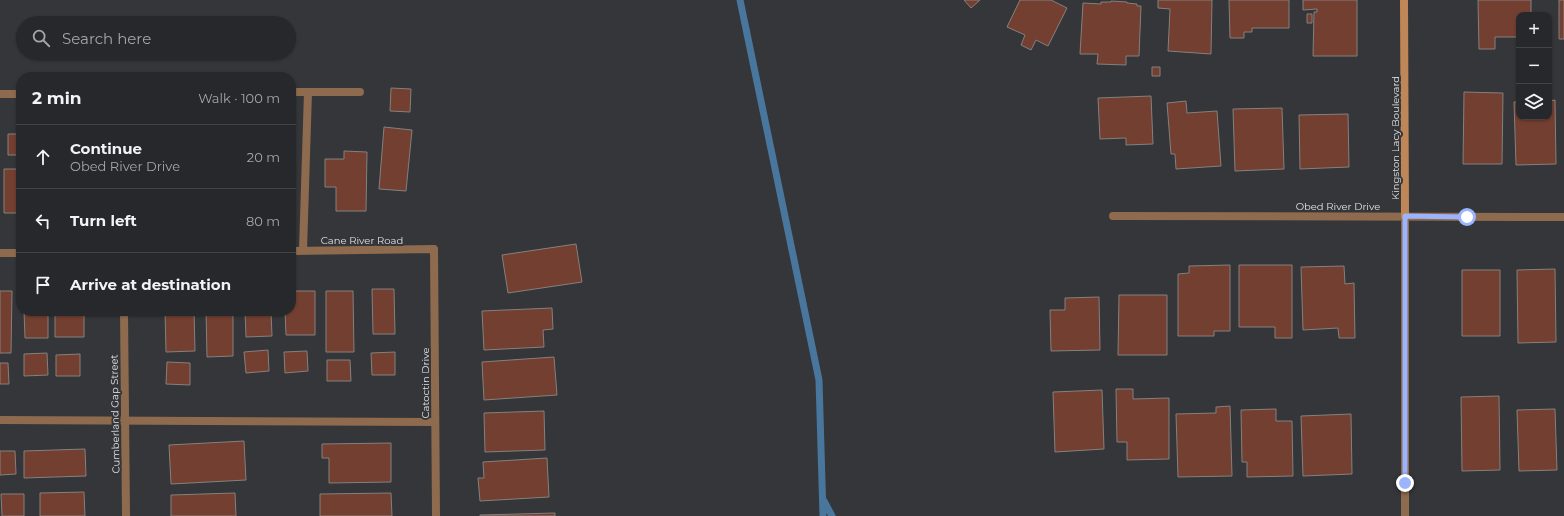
<!DOCTYPE html>
<html lang="en">
<head>
<meta charset="utf-8">
<style>
	:root { --surface:#27282b; --page:#333437; --text:#f1f3f6; --muted:#a4a6a9; --line:#434447 }
	body { margin:0; font-family:Montserrat,sans-serif; background:var(--page); color:var(--text) }
	.controls { position:absolute; right:12px; top:12px; display:grid; overflow:hidden; border-radius:8px; box-shadow:0 1px 3px #0004 }
	.controls button { width:36px; height:36px; display:grid; place-items:center; padding:0; border:0; border-bottom:1px solid var(--line); background:var(--surface); color:var(--text); font:20px sans-serif }
	.stop { position:absolute; width:12px; height:12px; margin:-9px; border:3px solid #9cb4fd; border-radius:50%; background:#fff }
	.stop.end { background:#9cb4fd; border-color:#fff; box-shadow:0 1px 4px #0008 }
	.list { margin:0; padding:0; list-style:none }
	h2 { display:flex; justify-content:space-between; align-items:center; height:52px; margin:0; padding:0 16px; font-size:17px }
	h2 small { font-size:13px; font-weight:400; color:var(--muted) }
	.list li { display:grid; grid-template-columns:26px 1fr auto; gap:12px; align-items:center; box-sizing:border-box; height:64px; padding:0 16px; border-top:1px solid var(--line) }
	.list b { display:block; font-size:15px; white-space:nowrap }
	.list p { margin:0; font-size:13px; white-space:nowrap; color:var(--muted) }
	.list em { font-size:13px; font-style:normal; color:var(--muted) }
	.icon { flex:none; width:22px; height:22px; fill:none; stroke:currentColor; stroke-width:2; stroke-linecap:round; stroke-linejoin:round }
	.map { position:relative; flex:none; width:1564px; height:516px; overflow:hidden }
	.search { position:absolute; background:var(--surface); box-shadow:0 1px 3px #0004; left:16px; top:16px; width:280px; height:44px; display:flex; align-items:center; gap:10px; box-sizing:border-box; padding:0 14px; border-radius:22px; color:var(--muted); font-size:15px }
	.panel { position:absolute; background:var(--surface); box-shadow:0 1px 3px #0004; left:16px; top:72px; width:280px; height:244px; border-radius:16px }
	.map>svg:first-child { display:block }
	.lines { fill:none; stroke-linecap:round; stroke-linejoin:round }
	.stream { stroke:#49769c; stroke-width:7 }
	.building { fill:#733f30; stroke:#85807f }
	.lane { stroke:#8e6b4e; stroke-width:8 }
	.street { stroke:#8e6b4e; stroke-width:8 }
	.secondary { stroke:#bf8757; stroke-width:8 }
	.route { stroke:#9cb4fd; stroke-width:5 }
	.labels { text-anchor:middle; dominant-baseline:central; stroke-width:4; stroke-linejoin:round; paint-order:stroke }
	.street-label { font-size:10px; fill:#dfe1e3; stroke:#343639 }
</style>
</head>
<body>
<div class="map">
<svg width="1564" height="516" viewBox="0 0 1564 516">
	<rect width="100%" height="100%" fill="#343639"/>
	<g class="lines">
		<!-- stream -->
		<path class="stream" d="M740,0L819,380L823,516
			M824,501L832,516"/>
	</g>
	<!-- building -->
	<path class="building" d="M964,0H980L971,8Z
		M1020,0H1051L1067,8L1048,46L1036,40L1031,50L1021,45L1025,35L1007,27Z
		M1158,0H1212L1211,54L1168,51L1170,9L1158,8Z
		M1229,0H1289V28H1252V32H1244V38H1230Z
		M1303,0H1357V56H1313L1314,12H1317V9L1303,10Z
		M1478,0H1531V15H1519V37H1495V49H1479Z
		M1559,0H1564V39H1559Z
		M1111,1L1127,2V3L1137,4V6H1141L1139,56H1126V65L1097,64L1098,54H1080L1083,3L1101,4V2H1111Z
		M1307,14H1312V23H1307Z
		M1152,67H1160V76H1152Z
		M391,88L411,89L410,112L390,111Z
		M1464,92L1503,93L1502,164H1463Z
		M1151,96L1153,144L1126,145V138L1100,139L1098,98Z
		M1555,100L1556,164L1516,165L1514,102H1519V117H1549V101Z
		M1186,101L1187,113L1217,111L1221,166L1176,169L1175,154H1171L1167,103Z
		M1282,108L1284,169L1235,171L1233,109Z
		M1348,114L1349,167L1300,169L1299,115Z
		M384,127L412,130L406,191L379,189Z
		M8,134H21V155H8Z
		M344,151L367,152L366,211H336V187H325V159H344Z
		M4,169H21V213H4Z
		M576,244L582,282L508,293L502,255Z
		M1230,265V331H1214V336H1178V274L1189,273V266Z
		M1239,265H1292V338H1275V327H1239Z
		M1344,266L1345,284L1354,283L1355,338H1339L1338,328L1303,330L1301,267Z
		M1555,269L1556,342L1518,343L1517,270Z
		M1462,270H1500V336H1462Z
		M372,289H394L395,334H373Z
		M0,291H12L11,353H0Z
		M291,291H315V335H286L285,311H291Z
		M326,291H353L354,352H326Z
		M1119,295H1167V355H1118Z
		M1099,297L1100,350L1051,351L1050,310H1065V298Z
		M552,308L553,329L543,330L544,347L484,350L482,311Z
		M24,311H48V338H25Z
		M55,311H84V337H55Z
		M165,311H194L195,351L166,352Z
		M206,311H233V356L207,357Z
		M245,311H271L272,336L246,337Z
		M268,350L269,371L246,373L244,352Z
		M307,351L308,371L285,373L284,352Z
		M395,352V375H372L371,353Z
		M47,353L48,375L24,376V354Z
		M80,354V376H56V355Z
		M554,357L557,395L484,400L482,362Z
		M327,360H350L351,381H327Z
		M167,362L190,363V385L166,384Z
		M0,363H8L9,384H0Z
		M1116,389H1133V399L1169,398V459L1127,460V442H1117Z
		M1102,390L1104,449L1055,452L1053,392Z
		M1499,396L1500,470L1462,471L1461,397Z
		M1230,406L1232,476L1178,477L1176,414L1216,413V407Z
		M1276,409V421H1292L1293,476L1247,477V462H1242L1241,410Z
		M1555,409L1557,470L1519,471L1517,410Z
		M544,411L545,450L485,452L484,413Z
		M1351,414L1352,474L1303,476L1301,416Z
		M244,441L246,480L171,484L169,445Z
		M391,443V482L329,483V458H322V444Z
		M85,449L86,476L24,478V451Z
		M0,451H15L16,474L0,475Z
		M547,458L549,497L480,501L478,478H484L483,462Z
		M84,492L85,516H40V493Z
		M235,493L236,516H171V495Z
		M391,493L392,516H320V494Z
		M1,494H24V516H2Z
		M555,513V516H480V515Z"/>
	<g class="lines">
		<!-- lane -->
		<path class="lane" d="M291,92H360
			M0,94H21
			M303,250L308,92
			M0,420L435,422"/>
		<!-- street -->
		<path class="street" d="M1113,216L1564,217
			M1405,216V516
			M291,251L434,249L436,516
			M0,253H21
			M124,311L126,516"/>
		<!-- secondary -->
		<path class="secondary" d="M1404,0L1405,216"/>
	</g>
	<g class="lines">
		<!-- route -->
		<path class="route" d="M1405,483V216L1467,217"/>
	</g>
	<g class="labels">
		<!-- street labels -->
		<g class="street-label">
			<text transform="translate(1395 138) rotate(-90)">Kingston Lacy Boulevard</text>
			<text x="1338" y="206">Obed River Drive</text>
			<text x="362" y="240">Cane River Road</text>
			<text transform="translate(425 383) rotate(-90)">Catoctin Drive</text>
			<text transform="translate(115 414) rotate(-91)">Cumberland Gap Street</text>
		</g>
	</g>
</svg>
<div class="controls">
<button>+</button>
<button>−</button>
<button><svg class="icon" aria-label="layers" viewBox="0 0 24 24"><path d="M12 4l9 5-9 5-9-5zM3 14l9 5 9-5"/></svg></button>
</div>
<div class="stop" style="left:1467px;top:217px"></div>
<div class="stop end" style="left:1405px;top:483px"></div>
<div class="search"><svg class="icon" aria-label="search" viewBox="0 0 24 24"><circle cx="10" cy="10" r="6"/><path d="M15 15l6 6"/></svg>Search here</div>
<section class="panel">
<h2>2 min<small>Walk · 100 m</small></h2>
<ul class="list">
<li><svg class="icon" aria-label="ahead" viewBox="0 0 24 24"><path d="M12 20V5M6 11l6-6 6 6"/></svg><div><b>Continue</b><p>Obed River Drive</p></div><em>20 m</em></li>
<li><svg class="icon" aria-label="left" viewBox="0 0 24 24"><path d="M17 20v-9H6M10 6l-5 5 5 5"/></svg><div><b>Turn left</b></div><em>80 m</em></li>
<li><svg class="icon" aria-label="arrive" viewBox="0 0 24 24"><path d="M6 21V4h12l-3 4 3 4H6"/></svg><div><b>Arrive at destination</b></div></li>
</ul>
</section>
</div>
</body>
</html>
